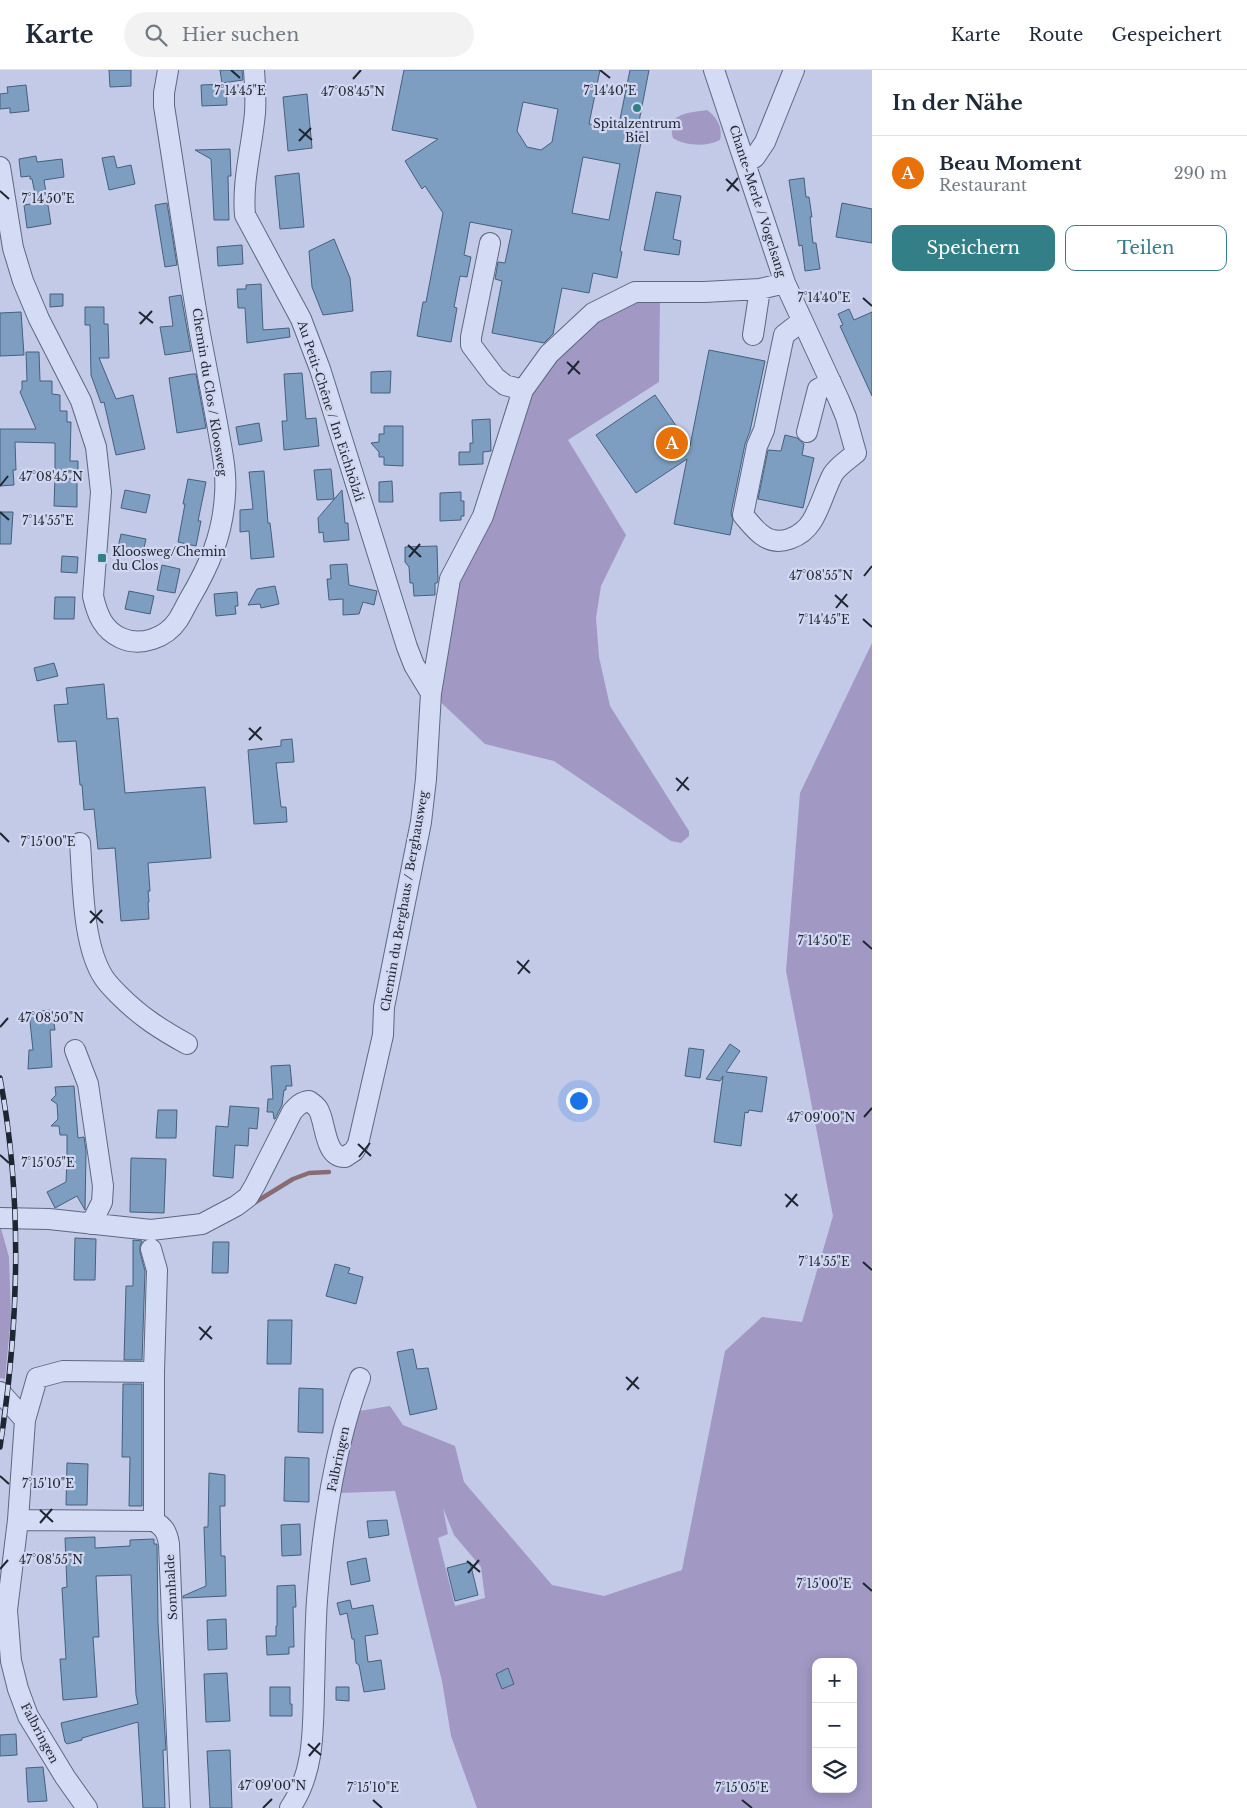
<!DOCTYPE html>
<html lang="de">
<head>
<meta charset="utf-8">
<style>
	:root { --surface:#fff; --page:#f2f2f3; --text:#1f2937; --muted:#747a83; --line:#e0e1e3; --accent:#337f87 }
	body { margin:0; font-family:"Libre Baskerville",serif; background:var(--page); color:var(--text) }
	.controls { position:absolute; right:15px; bottom:15px; display:grid; overflow:hidden; border-radius:10px; box-shadow:0 2px 12px #0003 }
	.controls button { width:45px; height:45px; display:grid; place-items:center; padding:0; border:0; border-bottom:1px solid var(--line); background:var(--surface); color:var(--text); font:25px sans-serif }
	.you { position:absolute; left:578px; top:1030px; width:18px; height:18px; margin:-12px; border:4px solid #fff; border-radius:50%; background:#1a73e8; box-shadow:0 0 0 8px #1a73e833 }
	.badge { display:grid; place-items:center; width:32px; height:32px; border-radius:50%; background:var(--accent); color:#fff; font-size:16px; font-weight:700 }
	.pin { position:absolute; translate:-50% -50%; border:2px solid #fff; box-shadow:0 1px 5px #0006 }
	.list { margin:0; padding:0; list-style:none }
	h2 { display:flex; justify-content:space-between; align-items:center; height:65px; margin:0; padding:0 20px; font-size:21px }
	h2 small { font-size:16px; font-weight:400; color:var(--muted) }
	.list li { display:grid; grid-template-columns:32px 1fr auto; gap:15px; align-items:center; box-sizing:border-box; height:75px; padding:0 20px; border-top:1px solid var(--line) }
	.list b { display:block; font-size:19px; white-space:nowrap }
	.list p { margin:0; font-size:16px; white-space:nowrap; color:var(--muted) }
	.list em { font-size:16px; font-style:normal; color:var(--muted) }
	.actions { display:flex; gap:10px; padding:15px 20px }
	.actions a { flex:1; padding:11px 0; border:1px solid var(--accent); border-radius:10px; text-align:center; font-size:18px; color:var(--accent) }
	.actions .main { background:var(--accent); color:#fff }
	.icon { flex:none; width:28px; height:28px; fill:none; stroke:currentColor; stroke-width:2; stroke-linecap:round; stroke-linejoin:round }
	.map { position:relative; flex:none; width:872px; height:1738px; overflow:hidden }
	header { display:flex; align-items:center; gap:30px; box-sizing:border-box; height:70px; padding:0 25px; background:var(--surface); border-bottom:1px solid var(--line) }
	header strong { font-size:24px }
	nav { display:flex; gap:28px; margin-inline-start:auto; font-size:18px }
	.search { width:350px; height:45px; background:var(--page); display:flex; align-items:center; gap:12px; box-sizing:border-box; padding:0 18px; border-radius:28px; color:var(--muted); font-size:19px }
	main { display:flex }
	aside { flex:1; background:var(--surface) }
	.map>svg:first-child { display:block }
	.green { fill:#a198c4; fill-rule:evenodd }
	.lines { fill:none; stroke-linecap:round; stroke-linejoin:round }
	.stream { stroke:#886c71; stroke-width:4.5 }
	.building { fill:#7d9ec1; stroke:#45607c; fill-rule:evenodd }
	.minor-casing { stroke:#5c697f; stroke-width:22 }
	.minor { stroke:#d4dbf4; stroke-width:20 }
	.rail-casing { stroke:#1e2631; stroke-width:5.5 }
	.rail { stroke:#d1d7f0; stroke-width:4; stroke-dasharray:11; stroke-linecap:butt }
	.ticks { fill:none; stroke:#1e2631; stroke-width:2 }
	.poi-dot { fill:#337f87; stroke:#d1d7f0; stroke-width:2 }
	.labels { text-anchor:middle; dominant-baseline:central; stroke-width:4.5; stroke-linejoin:round; paint-order:stroke }
	.poi-label { font-size:12px; fill:#1e2631; stroke:#d1d7f0 }
	.street-label { font-size:12px; fill:#1e2631; stroke:#d1d7f0 }
	.ticks-label { font-size:12px; text-anchor:middle; fill:#1e2631; stroke:#d1d7f0; stroke-width:4.5; stroke-linejoin:round; paint-order:stroke }
</style>
</head>
<body>
<header>
<strong>Karte</strong>
<div class="search"><svg class="icon" aria-label="search" viewBox="0 0 24 24"><circle cx="10" cy="10" r="6"/><path d="M15 15l6 6"/></svg>Hier suchen</div>
<nav><a>Karte</a><a>Route</a><a>Gespeichert</a></nav>
</header>
<main>
<div class="map">
<svg width="872" height="1738" viewBox="0 0 872 1738">
	<rect width="100%" height="100%" fill="#c2cae8"/>
	<!-- green -->
	<path class="green" d="M707,40C717,47 723,58 720,70C707,77 685,76 673,68C666,42 689,43 707,40Z
		M635,222L660,232L659,312L568,370L626,465L601,516L596,548L599,587L610,636L689,761V766L681,773L671,771L554,691L485,674L431,623L450,509L523,320L549,284Z
		M872,573V1738H477L451,1666L442,1611L395,1421L339,1423L359,1341L390,1336L403,1355L455,1376L464,1412L552,1515L604,1526L682,1500L725,1281L762,1247L802,1252L833,1146L786,901L800,723ZM443,1438L454,1465L481,1497L485,1528L455,1536L438,1468L448,1464ZM816,1592H853V1719H816Z
		M0,1155L9,1187L11,1246L5,1309L0,1308Z"/>
	<g class="lines">
		<!-- stream -->
		<path class="stream" d="M254,1133L293,1109L309,1103L329,1102"/>
	</g>
	<!-- building -->
	<path class="building" d="M109,0H131V16L110,17Z
		M220,0H242L243,10L222,13Z
		M404,0H600L589,54L618,59L630,0H649L637,62H643L642,67L620,181L622,182L617,208L593,203L589,223L562,218L553,264L544,273L492,263L502,211L495,209L498,192L505,193L512,160L470,152L464,185L471,187L467,207L460,206L454,237L457,238L451,272L417,266L423,232H426L443,143L425,116L422,119L405,91L438,69L392,60ZM523,32L558,39L552,72L541,80L527,77L517,61ZM583,87L620,94L609,150L572,143Z
		M226,14L227,35L202,36L201,15Z
		M26,15L29,41L10,43V38L0,39V24L8,23L7,17Z
		M307,24L312,78L288,81L283,27Z
		M230,79L231,106H228L229,150H214L211,89L195,80Z
		M36,86L37,92L62,89L64,107L44,110L51,154L27,158L24,135L37,133L32,109H30V106L21,107L19,89Z
		M114,86L117,98L131,95L135,114L109,120L102,88Z
		M299,103L304,157L280,159L275,106Z
		M804,108L806,127H809L812,147H810L813,173H816L820,199L805,201L802,175L799,176L789,110Z
		M656,122L681,126L673,169L681,171L679,185L644,180Z
		M167,133L177,195L165,197L155,135Z
		M842,133L872,139V173L836,167Z
		M334,169L350,208L353,241L323,245L312,217L309,181Z
		M242,175L243,194L218,196L217,177Z
		M261,214L263,260L289,258L290,267L247,273L245,238H238L237,219H246V215Z
		M50,224H63V236L50,237Z
		M181,225L191,281L165,285L160,257L173,256L169,227Z
		M85,237H104V254H108L109,288H99L116,329L133,325L145,379L116,385L104,332L101,333L91,305L90,255H85Z
		M849,239L854,250L872,242V326L840,256L843,255L838,244Z
		M21,242L24,285L0,286V243Z
		M709,280L765,291L750,361L745,374L731,443L733,450L730,465L674,454L687,389L636,423L596,365L655,325L690,376Z
		M26,282H39L40,311H52V324L60,325V341H67V352H71L70,391H78V403L55,404V373L15,372L16,400H13L14,415L0,416V359H36L20,322L22,319V311H27Z
		M391,301L390,323H371V302Z
		M302,303L306,349L316,348L319,376L284,380L282,351H287L284,304Z
		M192,304H196L206,358L177,363L169,308Z
		M490,349L491,381L483,382V394L459,395V382H470V373H473L472,350Z
		M259,353L262,371L239,375L236,357Z
		M384,356H403V396L384,395V387H379V382L371,373L379,372V364H384Z
		M785,365L797,368L804,374L802,385L814,388L803,438L758,429L768,380L781,381Z
		M331,399L334,429L317,430L314,400Z
		M264,401L268,453H270L274,487L251,489L249,461L240,462V440L253,439L249,402Z
		M55,406L77,410V437L54,436Z
		M188,409L206,412L198,451H201L196,476L178,472L185,434H183Z
		M392,411L393,432H379V412Z
		M125,420L150,425L146,443L121,438Z
		M342,420L345,453H348L349,470L324,472L323,462L319,463L318,448Z
		M461,422V431H464V446H461V450L440,451V423Z
		M0,442H13L11,474H0Z
		M121,464L146,469L142,487L117,482Z
		M437,476L438,511L437,513H435V525L414,526L413,513H410L409,497L405,492V477Z
		M62,486L78,487L77,503L61,502Z
		M347,494L349,515L377,521L374,535L363,532L359,544L343,545V529L329,530L327,509H331L330,495Z
		M162,495L180,499L175,523L157,520Z
		M275,516L279,534L261,538L260,534L248,535L257,519Z
		M129,521L154,526L150,544L125,539Z
		M237,522L238,536H235L236,544L216,546L214,524Z
		M55,527H75L74,549H54Z
		M54,593L58,606L37,611L34,598Z
		M104,614L107,649L118,648L125,723L205,717L211,788L148,793L150,821H148L149,832H148L149,849L121,851L115,778L98,779L94,739L84,740L82,715H80L76,671L58,672L54,635L68,634L66,618Z
		M292,669L294,692L276,693L281,737H286L287,752L254,754L248,680L281,676V670Z
		M52,940L55,960H50L52,997L28,999L29,980H33L29,942Z
		M730,974L740,981L726,1002L767,1007L762,1042L749,1040L748,1043L745,1042L741,1076L714,1072L723,1006L720,1011L706,1009Z
		M689,978L704,980L700,1008L685,1006Z
		M290,995L292,1016H286V1020H284L282,1035L275,1049H274L273,1042H267L268,1029H273L271,996Z
		M74,1016L78,1068L84,1067L86,1081L85,1140L77,1126L55,1138L47,1122L66,1112L67,1091V1065H60L59,1056H51L58,1049L57,1034L51,1030L56,1025L55,1017Z
		M230,1036L259,1038L257,1059L249,1058L248,1076L235,1075L233,1108L213,1106L216,1056L228,1057Z
		M158,1040H177L176,1068H156Z
		M131,1088L166,1089L164,1143L130,1142Z
		M75,1168L96,1169L95,1210H74Z
		M133,1170L142,1171L140,1176V1182L145,1201L142,1290H124L126,1216H133Z
		M213,1172H229L228,1203H212Z
		M335,1194L350,1198L348,1203L363,1207L356,1234L326,1226Z
		M268,1250H292L291,1294H267Z
		M413,1279L417,1299L428,1298L437,1339L410,1345L397,1282Z
		M123,1314H142V1436H129L130,1387H122Z
		M299,1318L323,1319V1363L298,1362Z
		M285,1387L309,1388V1432L284,1431Z
		M67,1393L88,1394L87,1435H66Z
		M209,1403L225,1405V1436H220L221,1486H225L226,1526L183,1528V1526L206,1516L204,1457H208Z
		M387,1450L389,1465L369,1468L367,1451Z
		M300,1454L301,1485L282,1486L281,1455Z
		M95,1467V1478L130,1476V1470L154,1469V1474H157L158,1553L166,1680H163L165,1738H143L138,1652L82,1668V1670L67,1674L65,1672L61,1653L138,1634L136,1625L131,1505L96,1506L99,1567H93L97,1627L63,1630L60,1589H66L62,1518L67,1517L65,1468Z
		M366,1488L370,1511L351,1515L347,1492Z
		M470,1492L478,1525L455,1531L447,1498Z
		M295,1515L296,1537H293L294,1577H289V1584L267,1585L266,1566H276V1556H277V1516Z
		M350,1530L352,1539L373,1535L378,1564L365,1566L368,1592L381,1590L385,1619L364,1622L359,1595L356,1593L354,1569H352L347,1543L340,1545L337,1533Z
		M226,1549L227,1579L208,1580L207,1550Z
		M508,1598L514,1614L502,1619L496,1604Z
		M227,1603L230,1651L206,1652L204,1604Z
		M270,1617H290V1634H292V1646H270Z
		M336,1617H349V1631L336,1630Z
		M16,1664L17,1685L0,1686V1665Z
		M230,1680L232,1738H210L207,1681Z
		M43,1697L47,1731L28,1732L26,1698Z"/>
	<g class="lines">
		<!-- minor casing -->
		<g class="minor-casing">
			<path id="minor" d="M254,0C255,14 256,29 255,43C252,77 242,110 245,145L301,249L320,299L407,577L414,595L431,623
				M714,0L785,213L839,330L846,347L856,383
				M746,93L755,87L765,72L794,0
				M0,97L13,178L23,211L39,249L81,331L96,377L101,422L93,526C97,544 103,560 121,568C141,577 166,568 178,550C182,544 185,537 189,530C209,496 223,465 225,424C227,401 221,377 217,353C211,323 206,294 200,264C187,188 176,112 164,36V23L168,0
				M490,173L471,267V275L495,307L505,315L523,320
				M802,251L784,265L764,360L757,376L743,445C749,452 755,460 762,465C779,478 802,467 812,451C821,436 825,419 833,404C838,396 849,389 856,383
				M753,265L760,219
				M807,362L818,319L831,312
				M80,773C83,811 82,875 104,908C108,914 114,920 119,925C141,947 160,959 187,974
				M75,980L88,1014L103,1116L102,1132L91,1154
				M0,1148L49,1149L151,1160L202,1154L236,1136L248,1127L255,1115L292,1042C297,1036 301,1032 309,1031C312,1033 316,1036 318,1039C326,1051 324,1088 345,1087L354,1081L358,1074L383,965L384,937L421,752L426,709L431,623L450,509L483,446L523,320L549,284L593,243L635,222H704L760,219L785,213
				M151,1179L157,1200L154,1302V1451C164,1457 167,1462 169,1474L180,1738
				M0,1322L25,1350L18,1450L7,1540L11,1591L18,1619L28,1646L65,1707L87,1738
				M25,1350L37,1308L63,1301L154,1302
				M18,1450L154,1451
				M290,1738C314,1703 313,1662 314,1621C315,1591 315,1560 317,1530C323,1455 334,1378 360,1308"/>
		</g>
		<!-- minor -->
		<use href="#minor" class="minor"/>
		<!-- rail casing -->
		<g class="rail-casing">
			<path id="rail" d="M0,1008C23,1130 19,1254 0,1377"/>
		</g>
		<!-- rail -->
		<use href="#rail" class="rail"/>
	</g>
	<!-- ticks -->
	<path class="ticks" d="M231,0L240,8M600,0L610,8M353,9L361,0M299,59L312,70M299,71L311,58M726,109L739,121M0,121L9,129M727,121L738,108M863,228L872,236M139,242L153,253M140,254L152,241M567,292L580,304M568,304L579,291M0,416L8,406M0,442L9,450M408,475L421,487M409,487L420,474M864,506L872,496M835,525L848,537M836,538L847,524M863,549L872,557M249,658L262,670M249,670L261,657M676,708L689,720M677,721L688,707M0,763L9,772M90,841L103,853M90,853L102,840M863,871L872,879M517,891L530,903M518,904L529,890M0,957L8,948M864,1047L872,1038M358,1074L371,1086M0,1085L9,1093M359,1087L370,1073M785,1124L798,1136M786,1137L797,1124M863,1192L872,1200M199,1257L212,1269M200,1270L211,1256M626,1307L639,1319M627,1320L638,1307M0,1406L9,1414M40,1440L53,1452M40,1453L52,1439M467,1491L480,1502M0,1499L8,1490M468,1503L479,1490M863,1513L872,1521M308,1674L321,1685M309,1686L320,1673M373,1730L382,1738M742,1730L752,1738M263,1738L272,1729"/>
	<!-- markers -->
	<g class="poi-dot">
		<circle cx="637" cy="38" r="5"/>
		<rect x="97" y="483" width="10" height="10" rx="2.5"/>
	</g>
	<g class="labels">
		<!-- poi labels -->
		<g class="poi-label">
			<text x="637" y="53">Spitalzentrum<tspan x="637" dy="14">Biel</tspan></text>
			<text x="112" y="481" text-anchor="start">Kloosweg/Chemin<tspan x="112" dy="14">du Clos</tspan></text>
		</g>
		<!-- street labels -->
		<g class="street-label">
			<text transform="translate(758 131) rotate(72)">Chante-Merle / Vogelsang</text>
			<text transform="translate(210 322) rotate(81)">Chemin du Clos / Kloosweg</text>
			<text transform="translate(331 341) rotate(72)">Au Petit-Chêne / Im Eichhölzli</text>
			<text transform="translate(404 831) rotate(-80)">Chemin du Berghaus / Berghausweg</text>
			<text transform="translate(338 1389) rotate(-78)">Falbringen</text>
			<text transform="translate(171 1517) rotate(-93)">Sonnhalde</text>
			<text transform="translate(40 1663) rotate(62)">Falbringen</text>
		</g>
	</g>
	<g class="ticks-label">
		<text x="240" y="25">7°14'45"E</text>
		<text x="610" y="25">7°14'40"E</text>
		<text x="353" y="26">47°08'45"N</text>
		<text x="48" y="133">7°14'50"E</text>
		<text x="824" y="232">7°14'40"E</text>
		<text x="51" y="411">47°08'45"N</text>
		<text x="48" y="455">7°14'55"E</text>
		<text x="821" y="510">47°08'55"N</text>
		<text x="824" y="554">7°14'45"E</text>
		<text x="48" y="776">7°15'00"E</text>
		<text x="824" y="875">7°14'50"E</text>
		<text x="51" y="952">47°08'50"N</text>
		<text x="821" y="1052">47°09'00"N</text>
		<text x="48" y="1097">7°15'05"E</text>
		<text x="824" y="1196">7°14'55"E</text>
		<text x="48" y="1418">7°15'10"E</text>
		<text x="51" y="1494">47°08'55"N</text>
		<text x="824" y="1518">7°15'00"E</text>
		<text x="272" y="1720">47°09'00"N</text>
		<text x="373" y="1722">7°15'10"E</text>
		<text x="742" y="1722">7°15'05"E</text>
	</g>
</svg>
<div class="controls">
<button>+</button>
<button>−</button>
<button><svg class="icon" aria-label="layers" viewBox="0 0 24 24"><path d="M12 4l9 5-9 5-9-5zM3 14l9 5 9-5"/></svg></button>
</div>
<div class="you"></div>
<div class="pin badge" style="left:672px;top:373px;background:#e8710a">A</div>
</div>
<aside>
<h2>In der Nähe<small></small></h2>
<ul class="list">
<li><span class="badge" style="background:#e8710a">A</span><div><b>Beau Moment</b><p>Restaurant</p></div><em>290 m</em></li>
</ul>
<div class="actions"><a class="main">Speichern</a><a>Teilen</a></div>
</aside>
</main>
</body>
</html>
